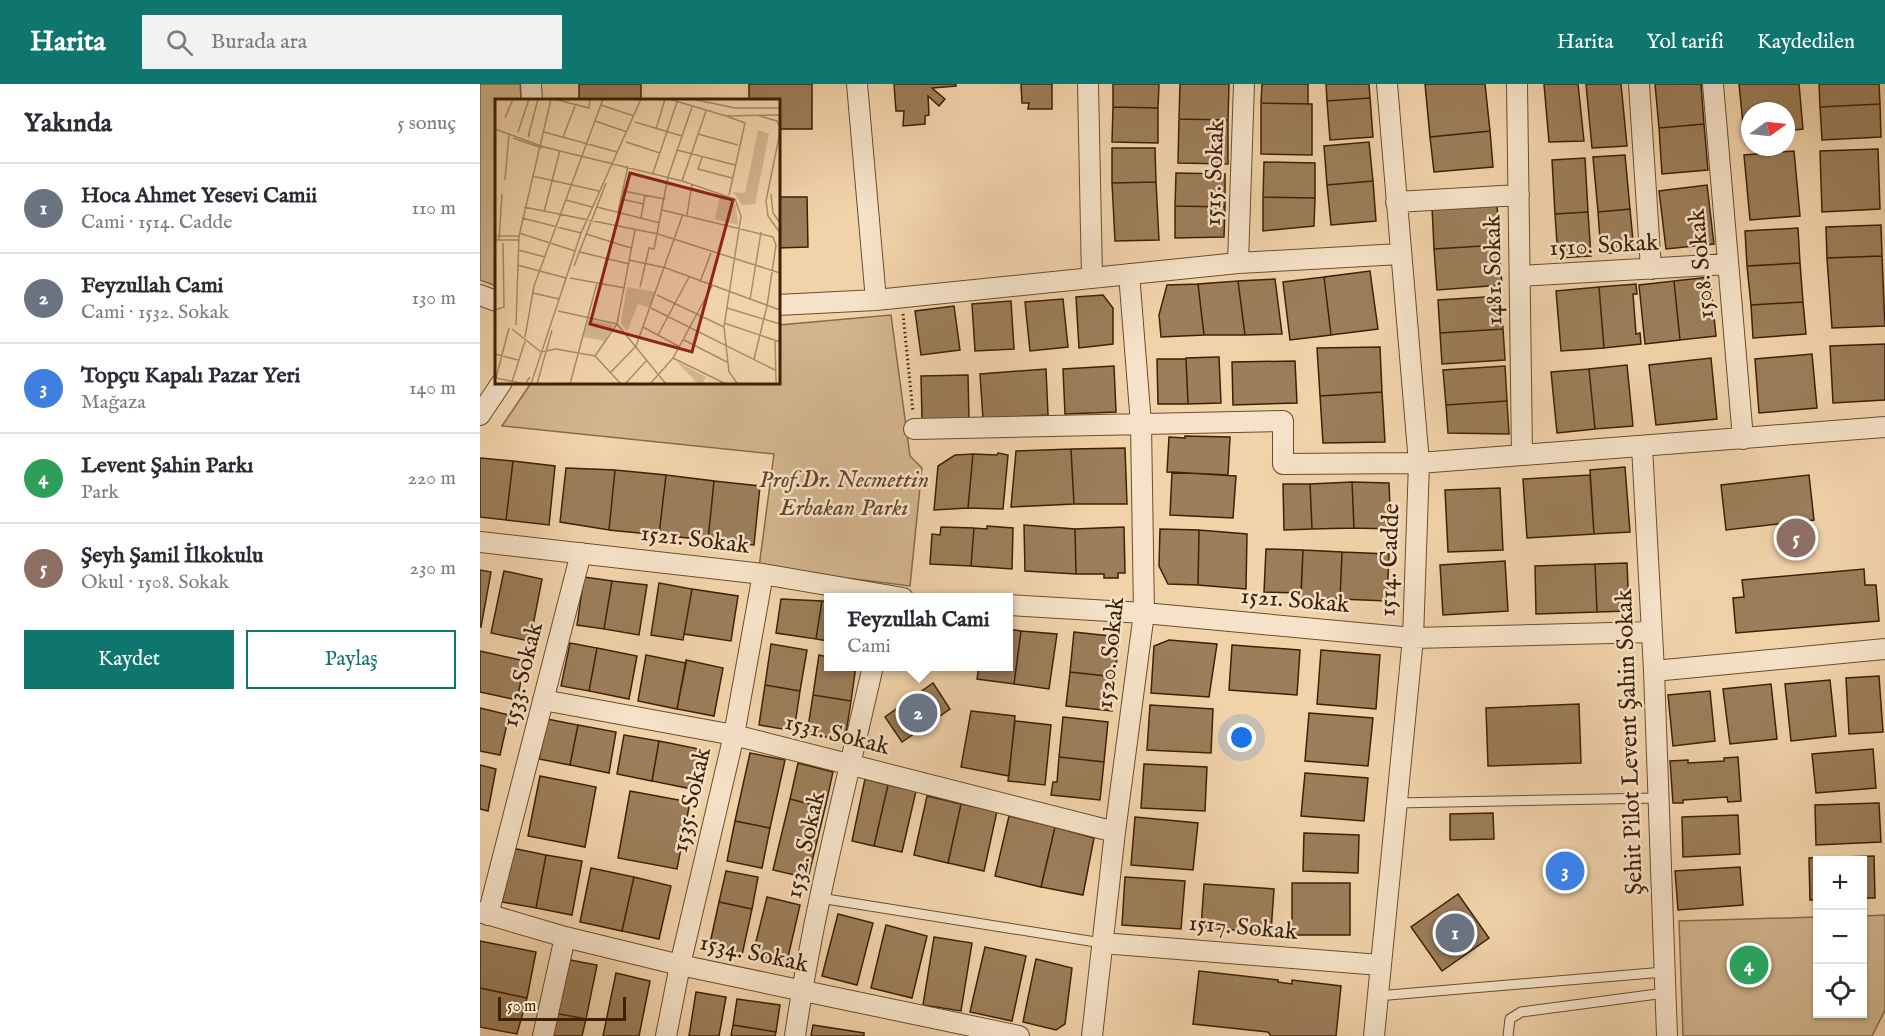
<!DOCTYPE html>
<html lang="tr">
<head>
<meta charset="utf-8">
<style>
	:root { --surface:#fff; --page:#f2f2f3; --text:#2b2b33; --muted:#7c7c81; --line:#e1e1e2; --accent:#0f766e }
	body { margin:0; font-family:"IM FELL English",serif; background:var(--page); color:var(--text) }
	.controls { position:absolute; right:18px; bottom:18px; display:grid; overflow:hidden; border-radius:0px; box-shadow:0 2px 4px #0004 }
	.controls button { width:54px; height:54px; display:grid; place-items:center; padding:0; border:0; border-bottom:2px solid var(--line); background:var(--surface); color:var(--text); font:30px sans-serif }
	.compass { position:absolute; left:1261px; top:18px; width:54px; height:54px; border-radius:50%; background:var(--surface); box-shadow:0 2px 4px #0004; rotate:75deg }
	.scale { position:absolute; left:18px; bottom:15px; width:128px; box-sizing:border-box; padding-left:6px; border:3px solid #3d2103; border-top:0; font-size:16px; line-height:21px; white-space:nowrap; color:#3d2103; -webkit-text-stroke:4px #f6e2c8; paint-order:stroke }
	.you { position:absolute; left:762px; top:654px; width:21px; height:21px; margin:-15px; border:4px solid #fff; border-radius:50%; background:#1a73e8; box-shadow:0 0 0 9px #1a73e833 }
	.badge { display:grid; place-items:center; width:39px; height:39px; border-radius:50%; background:var(--accent); color:#fff; font-size:20px; font-weight:700 }
	.pin { position:absolute; translate:-50% -50%; border:3px solid #fff; box-shadow:0 2px 6px #0006 }
	.popup { position:absolute; left:344px; top:509px; width:189px; height:78px; box-sizing:border-box; display:grid; place-content:center; border-radius:0px; background:var(--surface); filter:drop-shadow(0 2px 4px #0005); font-size:20px; white-space:nowrap; color:var(--muted) }
	.popup b { font-size:22px; color:var(--text) }
	.popup::after { content:''; position:absolute; left:50%; top:100%; margin-left:-12px; border:12px solid transparent; border-top-color:var(--surface) }
	.list { margin:0; padding:0; list-style:none }
	h2 { display:flex; justify-content:space-between; align-items:center; height:78px; margin:0; padding:0 24px; font-size:26px }
	h2 small { font-size:20px; font-weight:400; color:var(--muted) }
	.list li { display:grid; grid-template-columns:39px 1fr auto; gap:18px; align-items:center; box-sizing:border-box; height:90px; padding:0 24px; border-top:2px solid var(--line) }
	.list b { display:block; font-size:22px; white-space:nowrap }
	.list p { margin:0; font-size:20px; white-space:nowrap; color:var(--muted) }
	.list em { font-size:20px; font-style:normal; color:var(--muted) }
	.actions { display:flex; gap:12px; padding:18px 24px }
	.actions a { flex:1; padding:14px 0; border:2px solid var(--accent); border-radius:0px; text-align:center; font-size:21px; color:var(--accent) }
	.actions .main { background:var(--accent); color:#fff }
	.icon { flex:none; width:33px; height:33px; fill:none; stroke:currentColor; stroke-width:2; stroke-linecap:round; stroke-linejoin:round }
	.map { position:relative; flex:none; width:1405px; height:952px; overflow:hidden }
	header { display:flex; align-items:center; gap:36px; box-sizing:border-box; height:84px; padding:0 30px; background:var(--accent); color:#fff }
	header strong { font-size:28px }
	nav { display:flex; gap:33px; margin-inline-start:auto; font-size:21px }
	.search { width:420px; height:54px; background:var(--page); display:flex; align-items:center; gap:15px; box-sizing:border-box; padding:0 21px; border-radius:0px; color:var(--muted); font-size:22px }
	main { display:flex }
	aside { flex:1; background:var(--surface) }
	.map>svg:first-child { display:block }
	.green { fill:#d2b58e; stroke:#886b48; stroke-width:1.5 }
	.building { fill:#9b7e5a; stroke:#3d2103; stroke-width:1.5 }
	.lines { fill:none; stroke-linecap:round; stroke-linejoin:round }
	.lane-casing { stroke:#6a4e2d; stroke-width:11 }
	.street-casing { stroke:#6a4e2d; stroke-width:22 }
	.path { stroke:#3d2103; stroke-width:3; stroke-dasharray:1.5 3; stroke-linecap:butt }
	.lane { stroke:#f6e2c8; stroke-width:9 }
	.street { stroke:#f6e2c8; stroke-width:20 }
	.labels { text-anchor:middle; dominant-baseline:central; stroke-width:5; stroke-linejoin:round; paint-order:stroke }
	.street-label { font-size:24px; fill:#3d2103; stroke:#f6e2c8 }
	.park-label { font-size:24px; font-style:italic; fill:#624626; stroke:#f6e2c8 }
	.inset-road { fill:none; stroke:#a98c67; stroke-width:1.5 }
	.view { fill:#8f2418; fill-opacity:0.15; stroke:#8f2418; stroke-width:3 }
	.inset-edge { fill:none; stroke:#3d2103; stroke-width:3 }
</style>
</head>
<body>
<header>
<strong>Harita</strong>
<div class="search"><svg class="icon" aria-label="search" viewBox="0 0 24 24"><circle cx="10" cy="10" r="6"/><path d="M15 15l6 6"/></svg>Burada ara</div>
<nav><a>Harita</a><a>Yol tarifi</a><a>Kaydedilen</a></nav>
</header>
<main>
<aside>
<h2>Yakında<small>5 sonuç</small></h2>
<ul class="list">
<li><span class="badge" style="background:#6b7280">1</span><div><b>Hoca Ahmet Yesevi Camii</b><p>Cami · 1514. Cadde</p></div><em>110 m</em></li>
<li><span class="badge" style="background:#6b7280">2</span><div><b>Feyzullah Cami</b><p>Cami · 1532. Sokak</p></div><em>130 m</em></li>
<li><span class="badge" style="background:#3f7fe0">3</span><div><b>Topçu Kapalı Pazar Yeri</b><p>Mağaza</p></div><em>140 m</em></li>
<li><span class="badge" style="background:#2e9e5b">4</span><div><b>Levent Şahin Parkı</b><p>Park</p></div><em>220 m</em></li>
<li><span class="badge" style="background:#8d6e63">5</span><div><b>Şeyh Şamil İlkokulu</b><p>Okul · 1508. Sokak</p></div><em>230 m</em></li>
</ul>
<div class="actions"><a class="main">Kaydet</a><a>Paylaş</a></div>
</aside>
<div class="map">
<svg width="1405" height="952" viewBox="0 0 1405 952">
	<rect width="100%" height="100%" fill="#f1d3aa"/>
	<filter id="stains"><feTurbulence type="fractalNoise" baseFrequency=".00333" numOctaves="4"/><feColorMatrix values="0 0 0 0 .2 0 0 0 0 .09 0 0 0 0 .02 0 0 0 .5 -.17"/></filter>
	<radialGradient id="worn" r=".72"><stop offset=".6" stop-color="#630" stop-opacity="0"/><stop offset="1" stop-color="#630" stop-opacity=".3"/></radialGradient>
	<!-- green -->
	<path class="green" d="M0,0H40L41,16H16V202L0,196Z
		M411,231L430,372L442,384L430,502L279,483L294,370L22,342L51,299L298,298L299,241Z
		M1405,831V926L1392,952H1203L1199,837L1337,833L1338,930H1382L1383,832Z"/>
	<!-- building -->
	<path class="building" d="M99,0H161V16H99Z
		M269,0H332V45H298V16H269Z
		M414,0H476V2L452,4L465,15L459,22L448,12L449,31L445,32V40L423,42L424,27H416Z
		M572,0V25H548L549,19H542L541,0Z
		M633,0H679L678,24L633,23Z
		M700,0H749L748,36L699,35Z
		M782,0H828V20L781,19Z
		M846,0H889L890,14L847,17Z
		M945,0H1005L1010,47L950,53Z
		M1064,0H1098L1104,57L1069,58Z
		M1106,0H1141L1147,62L1112,64Z
		M1175,0H1221L1224,40L1179,44Z
		M1259,0H1319L1323,45L1306,47V27H1270V50H1264Z
		M1339,0H1399L1400,20L1340,23Z
		M890,14L893,53L850,56L847,17Z
		M781,19L832,20V71L781,70Z
		M1400,20L1401,53L1342,56L1340,23Z
		M633,23L678,24V59L632,58Z
		M699,35L748,36V80L698,79Z
		M1224,40L1228,86L1182,90L1179,44Z
		M1010,47L1013,83L954,88L950,53Z
		M889,58L893,97L847,101L844,62Z
		M632,64H675L676,98L632,99Z
		M1398,65L1400,125L1342,128L1340,67Z
		M1314,67L1320,132L1270,136L1264,71Z
		M1145,71L1150,125L1118,128L1113,73Z
		M1105,74L1108,128L1075,130L1072,76Z
		M784,78L835,79V114L783,113Z
		M696,89L745,90V123L695,122Z
		M893,97L896,137L851,141L847,101Z
		M676,98L679,156L635,157L632,99Z
		M1227,101L1234,160L1186,165L1179,107Z
		M298,113H327L328,163L298,164Z
		M783,113L835,114L834,142L783,147Z
		M1017,119L1019,161L954,165L952,123Z
		M695,122L745,123L744,153L695,154Z
		M1150,125L1154,167L1121,170L1118,128Z
		M1108,128L1111,172L1078,174L1075,130Z
		M1401,141L1402,172L1347,174L1346,143Z
		M1318,144L1320,179L1267,182L1265,147Z
		M1019,161L1022,201L957,206L954,165Z
		M1402,172L1405,242L1352,244L1347,174Z
		M1320,179L1323,218L1271,221L1267,182Z
		M890,187L898,245L851,251L844,193Z
		M844,193L851,251L810,256L803,198Z
		M1230,193L1236,252L1200,256L1194,197Z
		M795,195L802,250L765,251L758,197Z
		M758,197L765,251H724L718,200Z
		M1194,197L1200,256L1165,260L1159,201Z
		M718,200L724,251L681,253L679,231L687,201Z
		M1156,200L1157,210H1153L1156,250L1160,249L1161,260L1124,264L1119,203Z
		M1119,203L1124,264L1081,267L1076,207Z
		M623,211L633,224V260L599,264L596,213Z
		M1021,212L1023,245L960,249L958,216Z
		M583,215L588,263L550,267L545,218Z
		M531,217L534,265L495,267L492,220Z
		M1323,218L1326,250L1273,254L1271,221Z
		M474,222L480,266L441,271L435,227Z
		M1023,245L1025,276L962,280L960,249Z
		M1405,260V316L1353,319L1350,262Z
		M900,263L902,308L840,312L837,264Z
		M1332,270L1337,324L1279,329L1275,275Z
		M737,273H739L741,319L708,320L706,274Z
		M1231,274L1237,335L1176,341L1169,281Z
		M677,275H706L708,320H678Z
		M815,277L817,319L753,321L752,278Z
		M1147,281L1153,342L1115,345L1109,285Z
		M634,282L636,328L585,330L583,285Z
		M1025,282L1027,317L966,321L963,286Z
		M566,285L568,331L503,335L500,290Z
		M1109,285L1115,345L1077,349L1071,288Z
		M488,291L489,335L442,336L441,292Z
		M902,308L905,358L843,359L840,312Z
		M1027,317L1029,350L968,349L966,321Z
		M705,352L750,353L748,391L687,388L689,353L705,354Z
		M645,364L647,420H594L591,365Z
		M591,365L594,420L531,423L536,367Z
		M518,369L528,371L523,425L488,424L493,370L517,371Z
		M493,370L488,424L454,426L458,382L475,371Z
		M0,374L33,377L26,436L0,433Z
		M33,377L75,382L69,441L26,436Z
		M1145,383L1150,448L1114,450L1110,386Z
		M86,384L135,386L129,446L80,438Z
		M135,386L186,391L179,451L129,446Z
		M692,388L756,392L753,434L690,431Z
		M186,391L234,397L228,456L179,451Z
		M1110,391L1114,450L1047,454L1043,395Z
		M1329,391L1334,436L1246,446L1241,401Z
		M234,397L280,402L274,461L228,456Z
		M872,398L874,444L832,445L830,400Z
		M872,398L909,399L911,445L874,444Z
		M803,400H830L832,445L804,446Z
		M1020,404L1023,466L968,468L965,406Z
		M544,441L595,445L596,490L545,487Z
		M507,442L533,444L532,485L491,482L494,444L507,445Z
		M461,443L494,444L491,482L450,480L452,450L460,451Z
		M644,443L645,489H638V494H624V490H596L595,445Z
		M680,445L719,446L718,501L688,500L679,482Z
		M719,446L767,450L766,505L718,501Z
		M786,465L823,466L821,509L784,508Z
		M823,466L862,468L860,515L821,513Z
		M862,468L909,470L907,517L860,515Z
		M1025,477L1028,527L963,531L960,481Z
		M1147,479L1149,527L1117,528L1115,480Z
		M1115,480L1117,528L1056,530L1055,482Z
		M1384,485L1385,501H1396L1399,537L1256,549L1253,514L1264,513L1262,496Z
		M0,486L11,488L1,543H0Z
		M24,487L62,495L50,557L11,549Z
		M104,493L132,497L124,545L97,541Z
		M132,497L167,501L159,551L124,545Z
		M179,499L212,505L203,556L171,551Z
		M212,505L258,512L251,557L204,550Z
		M301,515L342,517L336,555L296,549Z
		M342,517H348V557L336,555Z
		M528,545L541,547L534,600L497,595L499,582H528Z
		M541,547L577,550L569,605L534,600Z
		M594,548L639,553L635,593L590,588Z
		M689,556L737,560L729,613L671,609L674,562Z
		M90,559L117,564L109,607L81,602Z
		M291,560L327,566L320,607L285,601Z
		M752,561L820,566L817,611L749,606Z
		M117,564L157,572L149,615L109,607Z
		M841,566L900,571L896,625L837,620Z
		M0,567L45,577L37,616L0,608Z
		M166,571L206,579L197,625L158,617Z
		M339,571L348,573V582H376L371,617L333,611Z
		M206,576L243,584L234,632L197,625Z
		M590,588L635,593L632,627L586,622Z
		M1399,592L1403,648L1369,650L1366,594Z
		M1350,596L1356,652L1311,657L1305,600Z
		M453,599L470,625L422,658L405,633Z
		M1291,600L1297,655L1250,660L1243,605Z
		M285,601L320,607L314,647L279,641Z
		M1230,607L1235,657L1193,662L1188,611Z
		M333,611L371,617L365,656L327,650Z
		M1099,620L1101,679L1008,682L1006,624Z
		M670,621L733,625L731,669L667,666Z
		M0,624L29,631L20,671L0,667Z
		M491,627L535,632L529,692L481,683Z
		M829,629L893,634L888,682L825,677Z
		M583,633L628,638L624,678L579,673Z
		M67,635L98,641L90,681L59,675Z
		M535,637L571,641L565,701L528,697Z
		M98,641L136,648L129,689L90,681Z
		M144,651L179,657L172,697L137,690Z
		M179,657L219,665L212,705L172,697Z
		M1393,665L1396,704L1336,709L1332,670Z
		M270,669L305,676L290,744L255,737Z
		M579,673L624,678L620,716L571,711L573,698H577Z
		M1258,673L1261,717L1248,718L1247,713L1203,716V719H1193L1190,677L1208,676V679L1244,677V674Z
		M318,679L353,688L345,724L310,715Z
		M664,680L727,683L725,727L661,724Z
		M0,681L16,685L8,727L0,725Z
		M825,689L888,694L884,737L821,732Z
		M60,692L116,703L105,763L48,752Z
		M385,695L408,701L394,762L372,757Z
		M408,701L436,707L422,768L394,762Z
		M150,707L210,718L197,785L138,774Z
		M447,712L481,720L468,779L434,771Z
		M310,715L345,724L328,794L293,786Z
		M1399,719L1401,758L1336,761L1335,721Z
		M481,720L517,727L504,787L468,779Z
		M1013,729L1014,755L970,756V730Z
		M1258,731L1260,770L1203,773L1202,733Z
		M529,732L575,743L561,803L515,792Z
		M655,733L718,739L713,786L651,781Z
		M255,737L290,744L282,784L247,777Z
		M575,743L614,754L603,811L561,803Z
		M824,749L879,751L878,789L823,787Z
		M32,764L66,771L56,824L22,818Z
		M66,771L102,777L92,831L56,824Z
		M1394,772L1395,814H1382V776H1338V816H1330L1329,774Z
		M1260,783L1263,821L1198,826L1195,787Z
		M111,784L154,793L142,847L100,838Z
		M246,787L278,793L272,825L239,818Z
		M154,793L191,802L179,855L142,847Z
		M645,793L705,797L701,845L642,841Z
		M812,799H870V851H812Z
		M724,800L794,805L791,848L721,844Z
		M978,810L1009,854L962,887L931,843Z
		M287,813L320,821L306,882L272,874Z
		M239,818L272,825L262,871L229,864Z
		M358,830L393,839L377,901L342,892Z
		M406,841L447,852L432,914L391,904Z
		M454,853L492,859L481,927L443,921Z
		M0,857L56,868L47,914L0,904Z
		M505,863L546,872L532,937L490,928Z
		M85,875L117,881L106,935L74,929Z
		M556,875L592,884L585,940L576,946L543,938Z
		M719,887L798,896V898L812,900V896L861,902L856,952H791L788,948L713,940Z
		M136,889L170,897L159,952H123Z
		M0,904L47,914L37,950L0,943Z
		M216,908L246,913L239,952H209Z
		M257,915L300,921L296,948L253,941Z
		M74,929L106,935L102,952H70Z
		M253,941L296,948L295,952H251Z
		M333,941L384,949V952H331Z"/>
	<g class="lines">
		<!-- lane casing -->
		<g class="lane-casing">
			<path id="lane" d="M917,719L1178,714
				M340,814L622,859
				M897,912L1184,888
				M1028,952L1030,935L1041,928L1185,909"/>
		</g>
		<!-- street casing -->
		<g class="street-casing">
			<path id="street" d="M51,0L52,16
				M377,0L396,216
				M608,0L612,194
				M1037,0L1042,371
				M1159,0L1171,185
				M1233,0L1263,355
				M916,118L1039,111
				M758,179L764,0
				M1040,192L1248,180
				M0,211L16,217
				M298,221L396,216L758,179L920,170
				M0,331L22,298
				M434,345L803,337V380L939,379L1405,343
				M1162,362L1174,587L1187,952
				M0,458L283,490L423,514
				M528,521L664,529L933,554L1171,548
				M1174,587L1405,565
				M63,616L254,651L635,748
				M0,828L85,853L200,881L539,952
				M8,831L101,469
				M622,859L900,881
				M63,952L85,853
				M186,952L200,881L254,651L283,490
				M315,952C333,827 365,705 393,582
				M612,952L635,748L664,529L661,340L649,190
				M894,952L933,554L939,379L907,0"/>
		</g>
		<!-- path -->
		<path class="path" d="M423,230L433,328"/>
		<!-- lane -->
		<use href="#lane" class="lane"/>
		<!-- street -->
		<use href="#street" class="street"/>
	</g>
	<g class="labels">
		<!-- street labels -->
		<g class="street-label">
			<text transform="translate(735 89) rotate(-88)">1515. Sokak</text>
			<text transform="translate(1124 162) rotate(-3)">1510. Sokak</text>
			<text transform="translate(1222 180) rotate(-95)">1508. Sokak</text>
			<text transform="translate(1014 186) rotate(-91)">1481. Sokak</text>
			<text transform="translate(215 456) rotate(7)">1521. Sokak</text>
			<text transform="translate(910 476) rotate(-88)">1514. Cadde</text>
			<text transform="translate(815 517) rotate(5)">1521. Sokak</text>
			<text transform="translate(631 569) rotate(-84)">1520. Sokak</text>
			<text transform="translate(43 591) rotate(-76)">1533. Sokak</text>
			<text transform="translate(357 651) rotate(14)">1531. Sokak</text>
			<text transform="translate(1150 658) rotate(-92)">Şehit Pilot Levent Şahin Sokak</text>
			<text transform="translate(212 716) rotate(-77)">1535. Sokak</text>
			<text transform="translate(326 761) rotate(-77)">1532. Sokak</text>
			<text transform="translate(763 844) rotate(5)">1517. Sokak</text>
			<text transform="translate(274 870) rotate(12)">1534. Sokak</text>
		</g>
		<!-- park labels -->
		<g class="park-label">
			<text x="364" y="396">Prof.Dr. Necmettin<tspan x="364" dy="28">Erbakan Parkı</tspan></text>
		</g>
	</g>
	<!-- overview -->
	<g transform="translate(15 15)">
		<rect width="285" height="285" fill="#f1d3aa"/>
		<path d="M263,31L274,35L260,105L247,106L238,93L250,94ZM225,96L241,106L243,126L220,120ZM132,188L161,193L155,209L143,205L132,233L126,223ZM93,220L119,226L109,242L88,238ZM181,262L211,278L207,285H203Z" fill="#d2b58e"/>
		<path class="inset-road" d="M59,0L94,9L95,0M174,0L231,17L285,16M197,0L240,9H285M106,6L139,17M231,17L250,24L234,96M264,17L282,22L285,28M10,19L18,0M100,22L132,33M140,23L187,37M0,30L49,48L187,82L240,100L246,117L229,228L234,273L242,284M161,30L170,0M23,33L34,0M49,33L122,53M285,33L271,102L273,117L285,134M35,35L33,38L43,0M203,35L243,46M68,38L80,7M18,39L47,49M131,43L165,54M182,51L240,66M207,58L203,70L237,79M158,74L182,3M37,77L104,92M10,81L14,35M187,82L211,12M128,92L170,100M276,95L278,114L285,124M126,100L149,105M71,101L97,108M29,108L163,135L285,174M102,108L165,124M167,111L278,138L281,146L272,207L259,260M49,113L65,51M123,113L133,67M192,116L197,85M27,119L86,134M146,119L150,96M24,134L80,152M91,135L136,149M0,137H24M0,141H24M4,141L7,95M23,151L50,158M85,153L134,165M134,161L171,169L285,211M22,166L71,179M79,167L111,84M0,171V202M75,179L130,189M205,183L216,154M145,188L154,149L159,150L173,78L197,8M38,194L64,200M162,196L229,228M255,201L266,133M156,209L280,271M232,209L285,225M0,211L9,208L8,144M63,212L122,225L171,285M229,224L285,243M21,226L24,137L56,0M148,228L185,248M14,229L1,279L30,285L35,278M17,230L46,253L61,250M163,236L194,178M30,238L39,187L108,0M189,241L232,263M280,241L281,283M61,250L100,257L126,285M0,255L23,261M100,257L122,225L140,131M178,259L231,285M116,273L141,247L188,115M17,283L30,242M36,285L86,134L146,0M42,285L57,231M75,285L102,184M130,285L152,261M155,285L178,259L217,187"/>
		<path class="view" d="M135,74L238,101L197,253L95,225Z"/>
		<rect width="285" height="285" class="inset-edge"/>
	</g>
	<rect width="100%" height="100%" filter="url(#stains)"/>
	<rect width="100%" height="100%" fill="url(#worn)"/>
</svg>
<div class="controls">
<button>+</button>
<button>−</button>
<button><svg class="icon" aria-label="locate" viewBox="0 0 24 24"><circle cx="12" cy="12" r="6"/><path d="M12 2v4M12 18v4M2 12h4M18 12h4"/></svg></button>
</div>
<svg class="compass" viewBox="-18 -18 36 36"><path d="M0-13l5 13h-10z" fill="#e53935"/><path d="M0 13l5-13h-10z" fill="#7c7c81"/></svg>
<div class="scale">50 m</div>
<div class="you"></div>
<div class="pin badge" style="left:975px;top:849px;background:#6b7280">1</div>
<div class="pin badge" style="left:438px;top:629px;background:#6b7280">2</div>
<div class="popup"><b>Feyzullah Cami</b>Cami</div>
<div class="pin badge" style="left:1085px;top:787px;background:#3f7fe0">3</div>
<div class="pin badge" style="left:1269px;top:881px;background:#2e9e5b">4</div>
<div class="pin badge" style="left:1316px;top:454px;background:#8d6e63">5</div>
</div>
</main>
</body>
</html>
